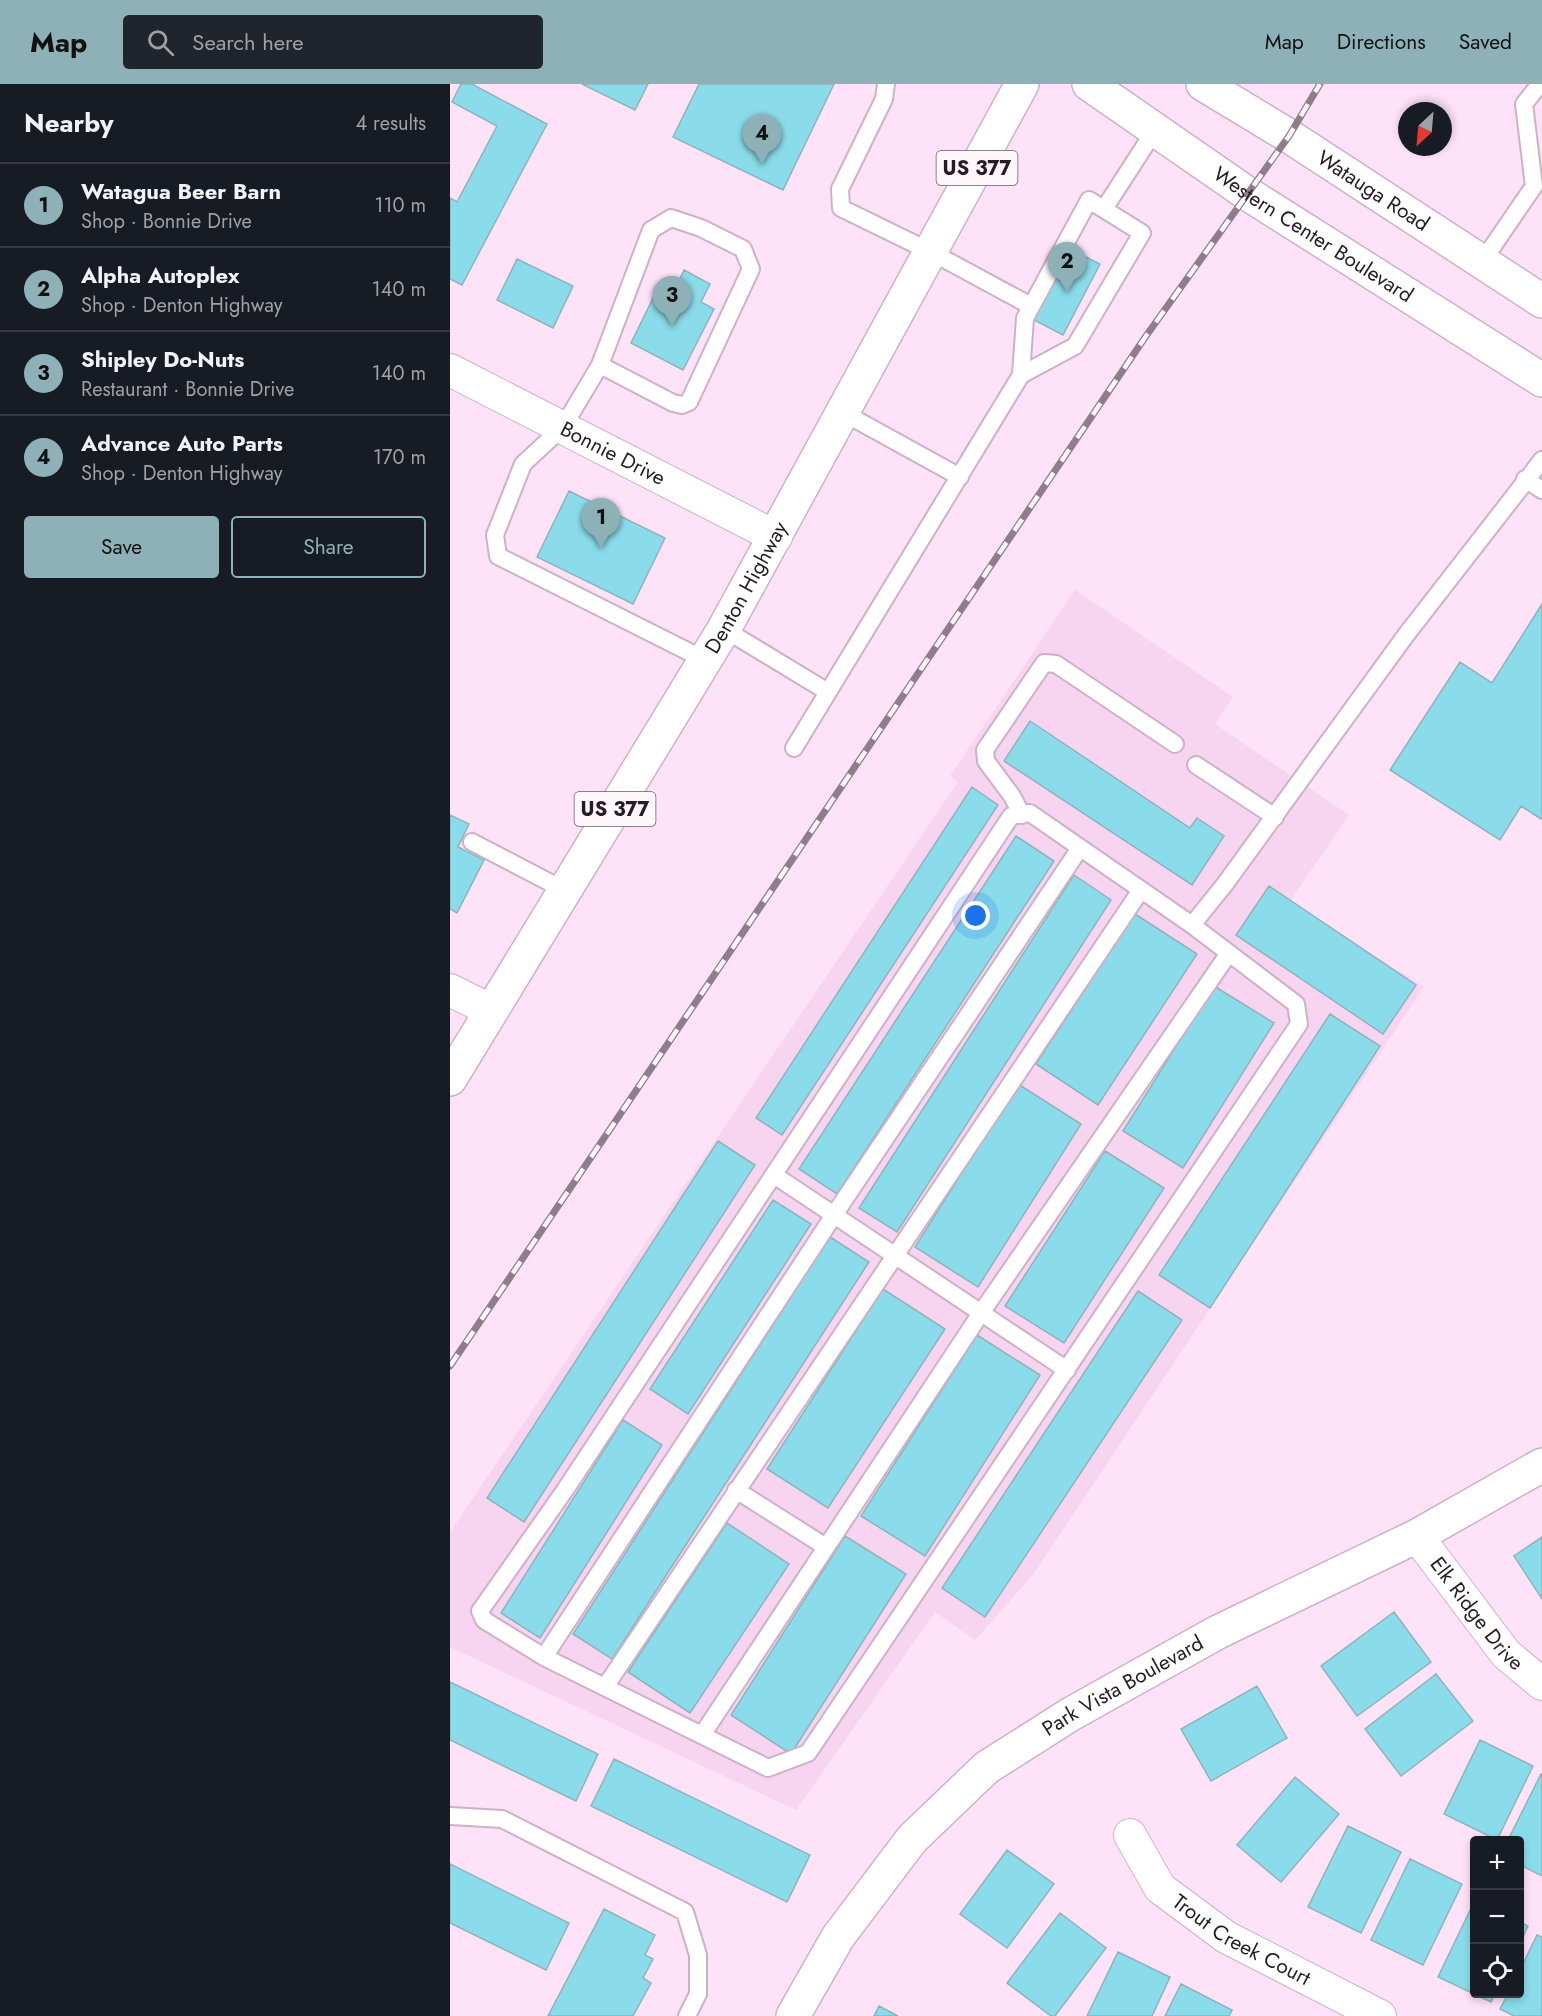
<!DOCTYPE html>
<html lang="en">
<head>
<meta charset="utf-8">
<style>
	:root { --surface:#171b24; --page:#20242c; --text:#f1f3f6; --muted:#9ea1a6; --line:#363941; --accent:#8eb1b8 }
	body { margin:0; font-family:Jost,sans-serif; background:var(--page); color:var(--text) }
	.controls { position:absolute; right:18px; bottom:18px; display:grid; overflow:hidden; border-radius:6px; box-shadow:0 3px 9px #0003 }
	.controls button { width:54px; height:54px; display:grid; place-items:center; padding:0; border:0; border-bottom:2px solid var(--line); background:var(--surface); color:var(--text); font:30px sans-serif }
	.compass { position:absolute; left:948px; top:18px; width:54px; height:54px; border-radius:50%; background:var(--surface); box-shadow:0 3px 9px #0003; rotate:206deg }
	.you { position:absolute; left:526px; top:832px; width:21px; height:21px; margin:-15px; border:4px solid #fff; border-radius:50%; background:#1a73e8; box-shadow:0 0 0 9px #1a73e833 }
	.badge { display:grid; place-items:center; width:39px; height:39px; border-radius:50%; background:var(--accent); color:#111; font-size:20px; font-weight:700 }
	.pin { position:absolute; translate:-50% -50px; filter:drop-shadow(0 2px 3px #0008) }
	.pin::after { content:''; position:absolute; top:32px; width:21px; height:18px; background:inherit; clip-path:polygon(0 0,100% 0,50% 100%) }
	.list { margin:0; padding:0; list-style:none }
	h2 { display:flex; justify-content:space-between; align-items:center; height:78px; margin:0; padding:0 24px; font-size:26px }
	h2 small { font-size:20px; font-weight:400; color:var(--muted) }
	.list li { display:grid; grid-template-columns:39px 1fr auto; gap:18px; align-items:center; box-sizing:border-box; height:84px; padding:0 24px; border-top:2px solid var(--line) }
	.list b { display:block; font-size:22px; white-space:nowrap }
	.list p { margin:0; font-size:20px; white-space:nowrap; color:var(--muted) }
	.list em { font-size:20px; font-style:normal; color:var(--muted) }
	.actions { display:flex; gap:12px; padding:18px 24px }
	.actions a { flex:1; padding:14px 0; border:2px solid var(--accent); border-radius:6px; text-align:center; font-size:21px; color:var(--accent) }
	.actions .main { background:var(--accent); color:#111 }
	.icon { flex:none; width:33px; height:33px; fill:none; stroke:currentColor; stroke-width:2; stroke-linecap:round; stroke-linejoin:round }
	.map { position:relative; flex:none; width:1092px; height:1932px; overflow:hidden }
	header { display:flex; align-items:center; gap:36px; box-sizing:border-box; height:84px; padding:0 30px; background:var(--accent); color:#111 }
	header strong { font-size:28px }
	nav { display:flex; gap:33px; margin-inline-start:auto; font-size:21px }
	.search { width:420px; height:54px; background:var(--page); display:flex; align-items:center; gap:15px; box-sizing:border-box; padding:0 21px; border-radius:6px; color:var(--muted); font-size:22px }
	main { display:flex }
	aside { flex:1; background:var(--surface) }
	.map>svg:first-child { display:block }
	.built { fill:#f7d4f0 }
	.building { fill:#8bdceb; stroke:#8eb3ba; stroke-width:1.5 }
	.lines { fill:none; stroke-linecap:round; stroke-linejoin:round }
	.service-casing { stroke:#ccb2c7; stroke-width:20 }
	.minor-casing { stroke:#ccb2c7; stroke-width:34 }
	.tertiary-casing { stroke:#ccb2c7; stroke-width:36 }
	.secondary-casing { stroke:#ccb2c7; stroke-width:36 }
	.primary-casing { stroke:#ccb2c7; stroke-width:36 }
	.service { stroke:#fff; stroke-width:16 }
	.minor { stroke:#fff; stroke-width:32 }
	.tertiary { stroke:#fff; stroke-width:33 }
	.secondary { stroke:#fff; stroke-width:33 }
	.primary { stroke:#fff; stroke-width:33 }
	.rail-casing { stroke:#8f7d8c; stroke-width:7 }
	.rail { stroke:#fdf7fc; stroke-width:4.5; stroke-dasharray:14; stroke-linecap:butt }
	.labels { text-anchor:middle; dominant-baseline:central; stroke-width:5; stroke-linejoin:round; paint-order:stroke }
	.shield { fill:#fdf7fc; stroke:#665e65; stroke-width:1.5 }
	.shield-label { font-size:20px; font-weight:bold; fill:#261c24 }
	.street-label { font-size:21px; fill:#261c24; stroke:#fdf7fc }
</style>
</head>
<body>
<header>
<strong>Map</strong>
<div class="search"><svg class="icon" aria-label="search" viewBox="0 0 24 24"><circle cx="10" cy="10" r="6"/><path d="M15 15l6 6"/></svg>Search here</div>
<nav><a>Map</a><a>Directions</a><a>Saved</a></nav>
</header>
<main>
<aside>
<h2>Nearby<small>4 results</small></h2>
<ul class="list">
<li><span class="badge">1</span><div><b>Watagua Beer Barn</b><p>Shop · Bonnie Drive</p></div><em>110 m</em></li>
<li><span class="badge">2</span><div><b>Alpha Autoplex</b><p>Shop · Denton Highway</p></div><em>140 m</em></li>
<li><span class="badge">3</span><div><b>Shipley Do-Nuts</b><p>Restaurant · Bonnie Drive</p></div><em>140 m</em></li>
<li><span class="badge">4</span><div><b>Advance Auto Parts</b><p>Shop · Denton Highway</p></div><em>170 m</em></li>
</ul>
<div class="actions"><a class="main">Save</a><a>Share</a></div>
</aside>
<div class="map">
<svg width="1092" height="1932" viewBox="0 0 1092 1932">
	<rect width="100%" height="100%" fill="#fee2f8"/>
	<!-- built -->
	<path class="built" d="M625,506L783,613L765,640L899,731L840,817L974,903L582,1492L525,1556L485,1528L346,1726L0,1563V1448L508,698L500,692Z"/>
	<!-- building -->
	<path class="building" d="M11,0H22L97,40L12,201L0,195V114L7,118L47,42L2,18Z
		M132,0H198L185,26Z
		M249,0H384L333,106L223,53Z
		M620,165L650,180L613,251L584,236Z
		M67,175L123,202L103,244L47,216Z
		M234,186L260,200L251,218L264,225L233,286L181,259L211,198L225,205Z
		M119,407L215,454L183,520L87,473Z
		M1092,520V734L1091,735L1071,722L1050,756L940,686L1010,578L1042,599Z
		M580,637L740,744L747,734L774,752L742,801L554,677Z
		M522,703L548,721L332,1051L306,1034Z
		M0,731L19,740L8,763L34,776L7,829L0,825Z
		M566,752L604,777L387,1110L349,1085Z
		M624,791L661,816L447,1148L409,1124Z
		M819,802L966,901L933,950L786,851Z
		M685,830L747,870L648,1021L586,980Z
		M764,902L824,939L733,1084L673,1047Z
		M880,930L930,962L760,1224L709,1191Z
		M568,1000L631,1040L528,1203L465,1163Z
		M268,1057L305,1081L74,1438L37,1414Z
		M655,1067L714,1104L614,1259L555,1222Z
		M323,1116L361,1140L238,1330L200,1305Z
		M380,1153L419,1178L162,1575L123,1550Z
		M433,1205L495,1245L378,1424L317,1385Z
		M688,1207L732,1236L535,1533L492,1504Z
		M527,1251L590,1291L475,1472L411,1432Z
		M173,1336L212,1361L90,1554L51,1529Z
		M277,1439L339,1480L240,1629L178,1588Z
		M395,1452L456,1490L341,1670L281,1631Z
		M1092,1453V1515L1064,1472Z
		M944,1528L981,1578L907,1632L871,1582Z
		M986,1590L1023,1637L951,1692L915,1645Z
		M0,1598L148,1670L126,1717L0,1656Z
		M807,1602L837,1654L761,1697L731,1645Z
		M1030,1656L1083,1682L1047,1756L994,1730Z
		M164,1675L360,1771L337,1818L141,1722Z
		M1091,1690H1092V1792L1070,1781V1756H1058Z
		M845,1693L889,1730L831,1798L787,1761Z
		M898,1742L951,1768L911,1849L858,1823Z
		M557,1766L604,1800L557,1864L510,1830Z
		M960,1775L1012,1800L973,1881L921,1856Z
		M0,1780L119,1839L96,1886L0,1839Z
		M1024,1818V1910H1045L1041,1918L988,1893Z
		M154,1825L205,1851L195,1871L203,1875L193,1894L201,1899L183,1932H98Z
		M610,1829L656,1864L605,1932H601L557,1899Z
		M1070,1838L1078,1842L1070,1860Z
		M1087,1851L1092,1853V1932H1064L1050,1925L1058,1910H1070V1886Z
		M668,1868L720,1893L702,1932H637Z
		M731,1900L782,1926L779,1932H715Z
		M429,1922L448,1932H424Z"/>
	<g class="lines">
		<!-- service casing -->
		<g class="service-casing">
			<path id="service" d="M436,0L434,15L390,105L391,124L481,168L581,222
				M654,125L705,46
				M1032,178L1084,102L1074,20L1090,0
				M150,281L223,319L232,321L239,318L301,185L293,165L251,144L221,134L201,146L150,281L113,343L73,380L45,451L48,472L255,576
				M394,329L510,393
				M1075,395L1092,406
				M274,545L378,608
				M344,664L571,291L575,234L639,116L692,149L625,262L571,291
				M746,681L825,733
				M572,731L562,712L536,677L535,666L594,579L606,580L725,660
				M22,758L116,807
				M742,841L846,920L849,940L358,1669L318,1684L94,1573L34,1536L30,1527L115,1406L561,732L580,729L742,841L775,800L956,551L1092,376
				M324,1091L617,1286
				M286,1406L376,1463
				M94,1573L384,1131L630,764
				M155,1603L691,806
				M252,1651L531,1229L779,869
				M0,1732L52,1735L235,1828L248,1871V1910L237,1932"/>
		</g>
		<!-- minor casing -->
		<g class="minor-casing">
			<g id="minor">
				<path id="s1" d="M0,286L326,453"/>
				<path d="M0,906L42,927"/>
				<path id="s2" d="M967,1452L1056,1570L1092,1600"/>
				<path id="s3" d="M680,1751L710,1804L776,1853L930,1932"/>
			</g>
		</g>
		<!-- tertiary casing -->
		<g class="tertiary-casing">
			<g id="tertiary">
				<path id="s4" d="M343,1932L388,1853L462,1755L536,1684L621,1630L768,1548L967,1452L1092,1381"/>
			</g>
		</g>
		<!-- secondary casing -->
		<g class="secondary-casing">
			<g id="secondary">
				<path id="s5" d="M639,0L798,110L1092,296"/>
				<path id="s6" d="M753,0L839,52L1092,217"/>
			</g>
		</g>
		<!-- primary casing -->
		<g class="primary-casing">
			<g id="primary">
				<path id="s7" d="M0,995L274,545L572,0"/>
			</g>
		</g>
		<!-- service -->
		<use href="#service" class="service"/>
		<!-- minor -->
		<use href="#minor" class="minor"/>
		<!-- tertiary -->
		<use href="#tertiary" class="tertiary"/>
		<!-- secondary -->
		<use href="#secondary" class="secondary"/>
		<!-- primary -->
		<use href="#primary" class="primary"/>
		<!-- rail casing -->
		<g class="rail-casing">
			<path id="rail" d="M0,1282L696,252L839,52L870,0"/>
		</g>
		<!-- rail -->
		<use href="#rail" class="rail"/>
	</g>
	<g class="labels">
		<!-- shield labels -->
		<g class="shield">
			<rect x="486.5" y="67" width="81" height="34" rx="4.5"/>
			<rect x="124.5" y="708" width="81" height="34" rx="4.5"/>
		</g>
		<g class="shield-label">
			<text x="527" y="84">US 377</text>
			<text x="165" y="725">US 377</text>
		</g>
		<!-- street labels -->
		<g class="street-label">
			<text stroke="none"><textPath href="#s6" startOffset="201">Watauga Road</textPath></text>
			<text stroke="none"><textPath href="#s5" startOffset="270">Western Center Boulevard</textPath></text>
			<text stroke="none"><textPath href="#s1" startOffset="183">Bonnie Drive</textPath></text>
			<text stroke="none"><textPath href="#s7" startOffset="574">Denton Highway</textPath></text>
			<text stroke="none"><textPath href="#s2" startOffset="98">Elk Ridge Drive</textPath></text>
			<text stroke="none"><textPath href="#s4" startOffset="476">Park Vista Boulevard</textPath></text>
			<text stroke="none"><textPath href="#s3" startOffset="158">Trout Creek Court</textPath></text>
		</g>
	</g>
</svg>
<div class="controls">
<button>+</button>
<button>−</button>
<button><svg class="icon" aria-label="locate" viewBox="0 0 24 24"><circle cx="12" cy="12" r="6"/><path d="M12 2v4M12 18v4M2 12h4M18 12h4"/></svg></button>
</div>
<svg class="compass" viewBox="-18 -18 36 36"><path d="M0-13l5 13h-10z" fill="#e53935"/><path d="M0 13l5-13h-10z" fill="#9ea1a6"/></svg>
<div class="you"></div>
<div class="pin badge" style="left:151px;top:464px">1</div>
<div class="pin badge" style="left:617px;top:208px">2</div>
<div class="pin badge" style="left:222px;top:242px">3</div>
<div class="pin badge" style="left:312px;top:80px">4</div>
</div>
</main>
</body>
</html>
